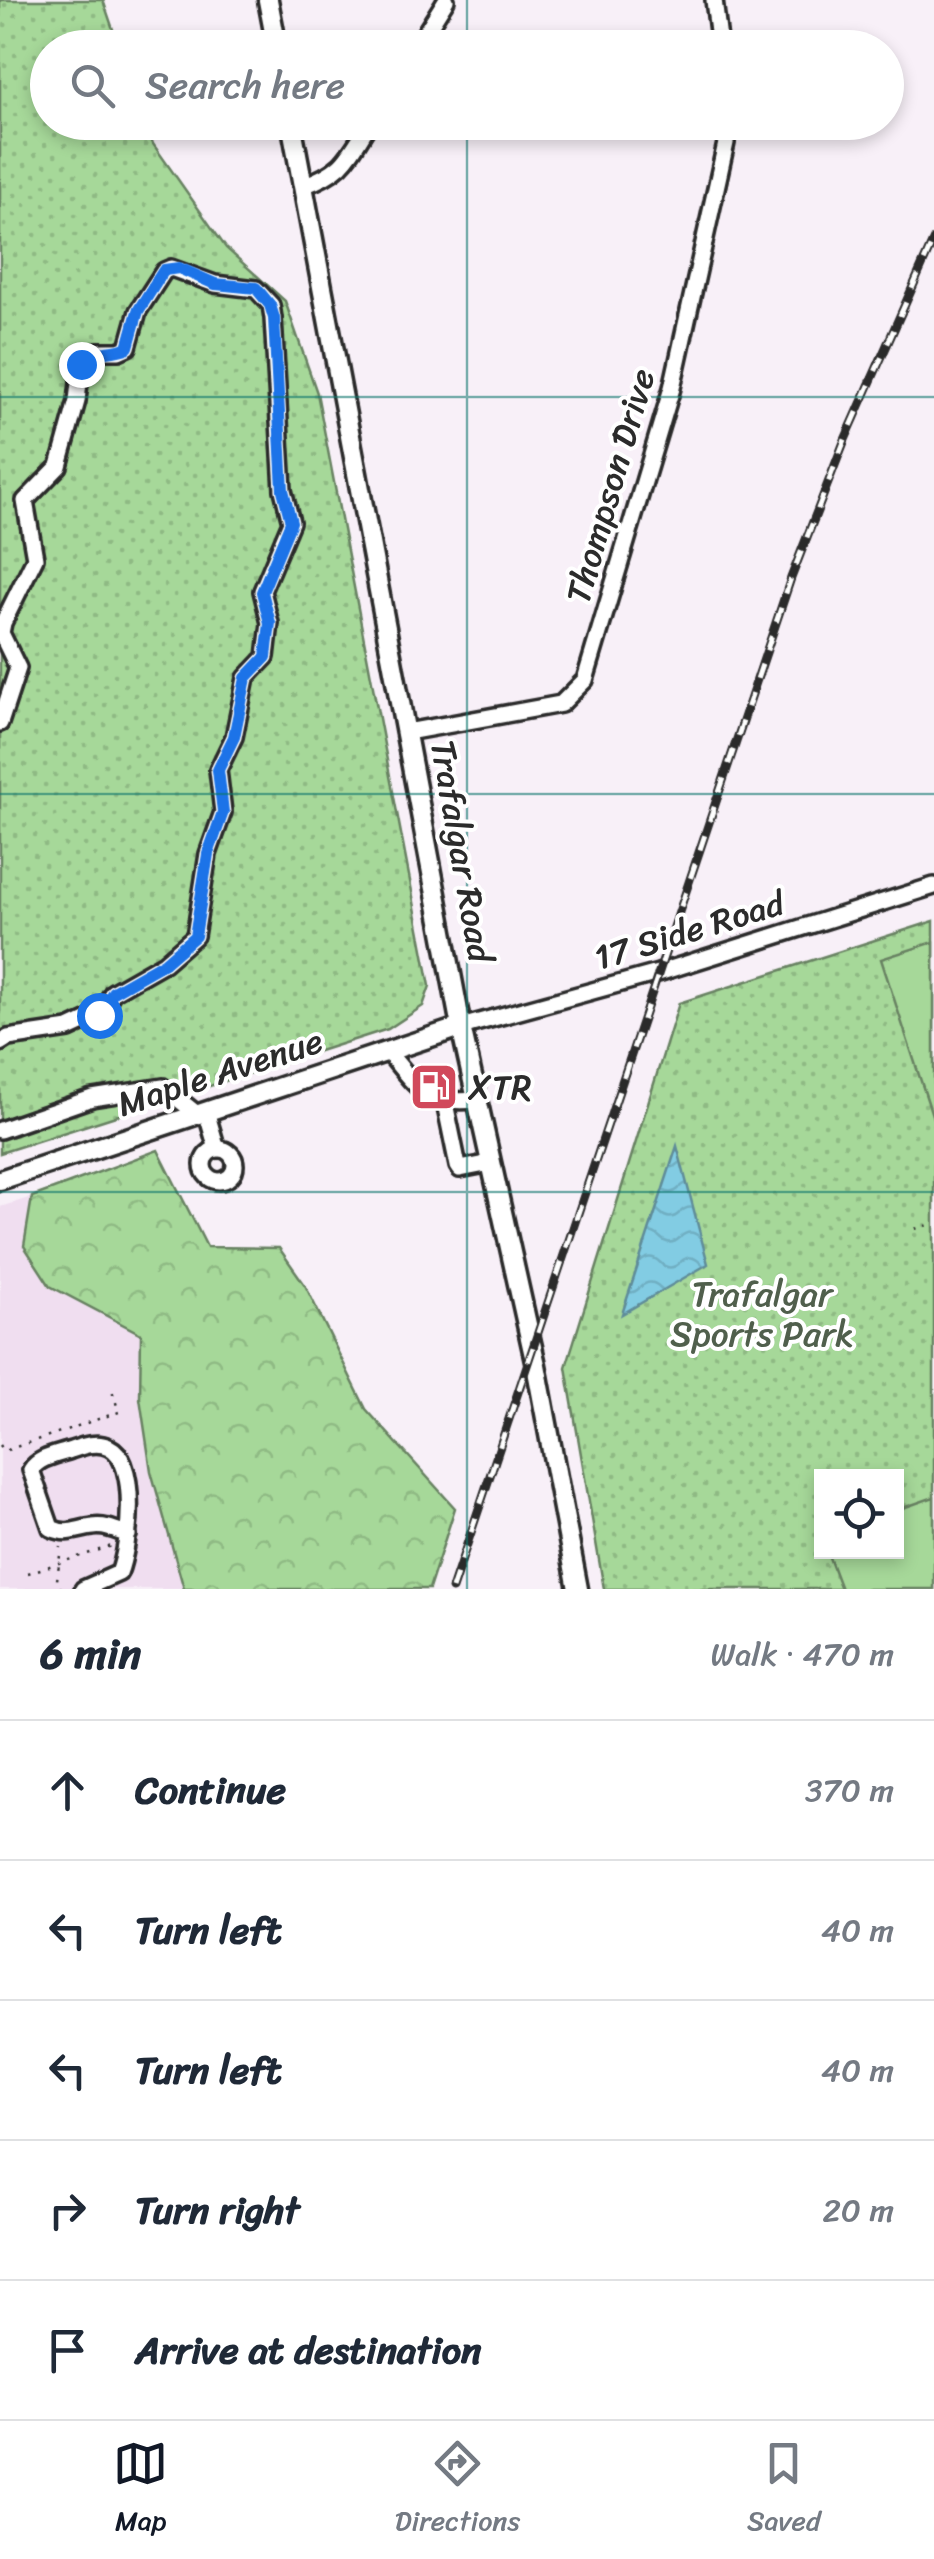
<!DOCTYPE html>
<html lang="en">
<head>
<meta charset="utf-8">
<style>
	:root { --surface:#fff; --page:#f6f6f7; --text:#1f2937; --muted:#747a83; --line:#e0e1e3; --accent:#111827 }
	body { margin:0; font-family:Sriracha,sans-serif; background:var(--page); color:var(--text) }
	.controls { position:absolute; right:30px; bottom:30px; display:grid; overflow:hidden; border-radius:0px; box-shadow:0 5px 15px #0003 }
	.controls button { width:90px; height:90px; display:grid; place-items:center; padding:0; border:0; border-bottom:2px solid var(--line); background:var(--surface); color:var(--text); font:50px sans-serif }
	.stop { position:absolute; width:30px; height:30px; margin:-22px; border:8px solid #1a73e8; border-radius:50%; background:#fff }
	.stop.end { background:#1a73e8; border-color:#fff; box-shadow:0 2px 10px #0008 }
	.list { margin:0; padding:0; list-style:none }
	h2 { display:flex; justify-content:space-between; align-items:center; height:130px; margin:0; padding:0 40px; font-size:42px }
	h2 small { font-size:32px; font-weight:400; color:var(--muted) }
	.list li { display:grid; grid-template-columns:65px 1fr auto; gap:30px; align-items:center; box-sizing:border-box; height:140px; padding:0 40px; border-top:2px solid var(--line) }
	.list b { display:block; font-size:38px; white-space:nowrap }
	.list em { font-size:32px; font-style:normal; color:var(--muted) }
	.icon { flex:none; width:55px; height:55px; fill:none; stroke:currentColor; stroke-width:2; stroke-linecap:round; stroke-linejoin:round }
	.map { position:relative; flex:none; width:934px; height:1589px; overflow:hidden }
	.search { position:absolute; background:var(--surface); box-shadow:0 5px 15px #0003; left:30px; right:30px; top:30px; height:110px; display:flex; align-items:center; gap:25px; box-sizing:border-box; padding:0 35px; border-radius:55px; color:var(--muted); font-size:38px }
	.sheet { height:830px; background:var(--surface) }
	nav { display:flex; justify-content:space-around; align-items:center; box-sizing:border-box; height:140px; border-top:2px solid var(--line); background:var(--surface); font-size:28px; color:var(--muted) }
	nav a { display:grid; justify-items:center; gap:5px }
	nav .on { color:var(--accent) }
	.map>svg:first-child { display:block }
	.built { fill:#f0def0 }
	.green { fill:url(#green-dots); stroke:#688262; stroke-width:2.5; fill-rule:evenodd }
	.forest { fill:url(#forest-crowns); stroke:#688262; stroke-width:2.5 }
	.pitch { fill:#a6d899; stroke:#688262; stroke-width:2.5 }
	.water { fill:url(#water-waves); stroke:#5f8c99; stroke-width:2.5 }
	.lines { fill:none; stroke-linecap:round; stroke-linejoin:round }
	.minor-casing { stroke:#2b2b2b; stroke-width:22 }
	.major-casing { stroke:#2b2b2b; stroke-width:25 }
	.path { stroke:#2b2b2b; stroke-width:2.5; stroke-dasharray:2.5 8; stroke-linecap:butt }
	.minor { stroke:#fff; stroke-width:15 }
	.major { stroke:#fff; stroke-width:18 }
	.rail-casing { stroke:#2b2b2b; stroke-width:9 }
	.rail { stroke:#fff; stroke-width:5; stroke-dasharray:15; stroke-linecap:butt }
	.route { stroke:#1a73e8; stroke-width:12 }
	.grid { fill:none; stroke:#0f766e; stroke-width:2.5; stroke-opacity:0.55 }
	.labels { text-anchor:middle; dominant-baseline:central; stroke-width:8; stroke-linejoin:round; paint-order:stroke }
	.street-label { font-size:35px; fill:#2b2b2b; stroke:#fff }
	.poi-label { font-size:35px; fill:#2b2b2b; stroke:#fff; text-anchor:start }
	.park-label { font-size:35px; fill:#505f4c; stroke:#fff }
</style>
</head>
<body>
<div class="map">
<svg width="934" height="1589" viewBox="0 0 934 1589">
	<defs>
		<pattern id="green-dots" width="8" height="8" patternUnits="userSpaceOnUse" patternTransform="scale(2.5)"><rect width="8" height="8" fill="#a6d899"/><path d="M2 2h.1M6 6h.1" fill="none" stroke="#8fba84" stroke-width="1.8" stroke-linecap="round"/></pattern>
		<pattern id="forest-crowns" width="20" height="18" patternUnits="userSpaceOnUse" patternTransform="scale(2.5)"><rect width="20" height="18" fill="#a6d899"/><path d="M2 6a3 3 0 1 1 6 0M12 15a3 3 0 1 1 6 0" fill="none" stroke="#8fba84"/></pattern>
		<pattern id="water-waves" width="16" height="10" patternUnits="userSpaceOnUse" patternTransform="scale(2.5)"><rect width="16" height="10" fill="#82cce3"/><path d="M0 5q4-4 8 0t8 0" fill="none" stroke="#70afc3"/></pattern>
	</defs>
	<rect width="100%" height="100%" fill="#f8f0f8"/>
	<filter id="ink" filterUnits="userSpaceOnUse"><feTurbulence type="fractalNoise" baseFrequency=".01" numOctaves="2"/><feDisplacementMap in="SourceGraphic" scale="20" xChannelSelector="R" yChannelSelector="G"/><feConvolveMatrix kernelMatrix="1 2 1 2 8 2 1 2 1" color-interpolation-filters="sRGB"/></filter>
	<g filter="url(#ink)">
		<!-- built -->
		<path class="built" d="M32,1197L24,1246L50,1286L142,1334L140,1398L151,1471L184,1589H0V1207Z"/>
		<!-- green -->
		<path class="green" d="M0,0H103L119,47L48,48V122L145,123L153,144L226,248L285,301L317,393L430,986L423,1006L388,1029L0,1153Z
			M934,921V1589H604L566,1367L679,1003ZM822,1476H896V1552H822Z"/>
		<!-- forest -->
		<path class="forest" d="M158,1150L207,1247L279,1248L305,1285L366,1409L455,1508L429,1589H184L151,1471L140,1398L141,1334L50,1286L24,1246L32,1197Z"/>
		<!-- pitch -->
		<path class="pitch" d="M934,942V1121L881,959Z
			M934,1497V1589H841L827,1552H896L897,1510Z"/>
		<!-- water -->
		<path class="water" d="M677,1146L708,1264L622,1314Z"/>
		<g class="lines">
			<!-- minor casing -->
			<g class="minor-casing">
				<path id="minor" d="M714,0L720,48
					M416,48L446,0
					M303,186C344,171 347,159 370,122
					M0,723L18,668L1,633L3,623L35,558L25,501L59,466L77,401L81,364L87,356L98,351H119L128,347L138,311L164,271L171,268L215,284L256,289L271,305L273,318L283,490L291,522L262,591L270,623L266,657L246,678L234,737L218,770L223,812L208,854L195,936L164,963L113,992L99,1015L69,1029L8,1038L0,1043
					M407,732L561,704L585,680L672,388L726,143V122
					M461,1027L658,973L934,886
					M387,1051C419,1089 424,1105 477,1100
					M445,1103L458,1166L460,1169L491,1163
					M206,1111L217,1149
					M0,1130L92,1098L163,1087L197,1114
					M203 1165a16 16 0 1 1 32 0a16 16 0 1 1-32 0Z
					M83,1589L119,1573C129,1548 140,1462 109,1447C97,1441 83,1446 71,1450C57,1455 39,1457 31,1470L51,1528C68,1536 76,1529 93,1527C106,1525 117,1531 128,1535"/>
			</g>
			<!-- major casing -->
			<g class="major-casing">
				<path id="major" d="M268,0L277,48
					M291,122L461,1027L536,1365L578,1589
					M0,1180L461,1027"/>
			</g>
			<!-- path -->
			<path class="path" d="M915,1229L934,1223
				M0,1445L4,1451L119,1412L112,1390
				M28,1573L112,1546
				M61,1589L57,1580L61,1547"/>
			<!-- minor -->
			<use href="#minor" class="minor"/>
			<!-- major -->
			<use href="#major" class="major"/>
			<!-- rail casing -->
			<g class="rail-casing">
				<path id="rail" d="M452,1589L791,578L844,442L934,239"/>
			</g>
			<!-- rail -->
			<use href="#rail" class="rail"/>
		</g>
	</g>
	<g class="lines" filter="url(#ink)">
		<!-- route -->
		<path class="route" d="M81,364C94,348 111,355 128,347L138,311L164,270L179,268L215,284L256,288L270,305L274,318L283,490L291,522L262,592L270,623L266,657L246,678L234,737L218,770L223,812L208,854L195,936L164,963L113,992L99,1015"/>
	</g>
	<!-- grid -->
	<path class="grid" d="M467,0V48M467,122V1589M0,397H934M0,794H934M0,1192H934"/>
	<!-- icons -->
	<defs>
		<g id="fuel-square" transform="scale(2.5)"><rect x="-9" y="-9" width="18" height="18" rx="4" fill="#d1495b" stroke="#fff"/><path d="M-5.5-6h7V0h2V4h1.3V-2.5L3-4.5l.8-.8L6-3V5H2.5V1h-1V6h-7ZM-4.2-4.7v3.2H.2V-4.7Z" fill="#fff"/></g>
	</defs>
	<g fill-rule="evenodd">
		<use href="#fuel-square" x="434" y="1087"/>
	</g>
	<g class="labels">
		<!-- street labels -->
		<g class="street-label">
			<text transform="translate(610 486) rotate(-74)">Thompson Drive</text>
			<text transform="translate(462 851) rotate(80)">Trafalgar Road</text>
			<text transform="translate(689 930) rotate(-17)">17 Side Road</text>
			<text transform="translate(220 1072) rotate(-18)">Maple Avenue</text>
		</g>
		<!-- poi labels -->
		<g class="poi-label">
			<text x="469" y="1087">XTR</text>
		</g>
		<!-- park labels -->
		<g class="park-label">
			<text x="762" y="1294">Trafalgar<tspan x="762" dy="40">Sports Park</tspan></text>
		</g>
	</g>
</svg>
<div class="controls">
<button><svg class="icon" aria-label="locate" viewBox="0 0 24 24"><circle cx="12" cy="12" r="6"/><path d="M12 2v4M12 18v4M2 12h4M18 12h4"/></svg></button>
</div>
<div class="stop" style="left:99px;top:1015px"></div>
<div class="stop end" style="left:81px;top:364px"></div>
<div class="search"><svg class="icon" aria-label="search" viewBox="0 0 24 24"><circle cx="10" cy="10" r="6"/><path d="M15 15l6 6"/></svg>Search here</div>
</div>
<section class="sheet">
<h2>6 min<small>Walk · 470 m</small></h2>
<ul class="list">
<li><svg class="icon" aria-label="ahead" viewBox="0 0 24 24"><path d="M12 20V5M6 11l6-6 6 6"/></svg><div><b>Continue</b></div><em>370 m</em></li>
<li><svg class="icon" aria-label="left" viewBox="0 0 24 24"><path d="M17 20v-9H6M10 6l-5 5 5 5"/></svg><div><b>Turn left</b></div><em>40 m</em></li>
<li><svg class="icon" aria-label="left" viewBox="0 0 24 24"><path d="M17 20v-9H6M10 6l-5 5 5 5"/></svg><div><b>Turn left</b></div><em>40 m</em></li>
<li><svg class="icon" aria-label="right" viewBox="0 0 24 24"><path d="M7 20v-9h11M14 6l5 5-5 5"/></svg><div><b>Turn right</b></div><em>20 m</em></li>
<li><svg class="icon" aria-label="arrive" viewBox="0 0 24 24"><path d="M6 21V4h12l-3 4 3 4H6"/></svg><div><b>Arrive at destination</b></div></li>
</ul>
</section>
<nav>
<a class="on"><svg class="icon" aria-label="map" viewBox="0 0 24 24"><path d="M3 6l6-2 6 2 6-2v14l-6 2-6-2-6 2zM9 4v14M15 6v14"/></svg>Map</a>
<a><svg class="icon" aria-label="directions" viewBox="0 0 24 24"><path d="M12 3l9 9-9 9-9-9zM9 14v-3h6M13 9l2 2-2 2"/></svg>Directions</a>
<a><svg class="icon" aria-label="saved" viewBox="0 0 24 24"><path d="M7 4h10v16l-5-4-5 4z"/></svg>Saved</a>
</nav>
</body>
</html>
